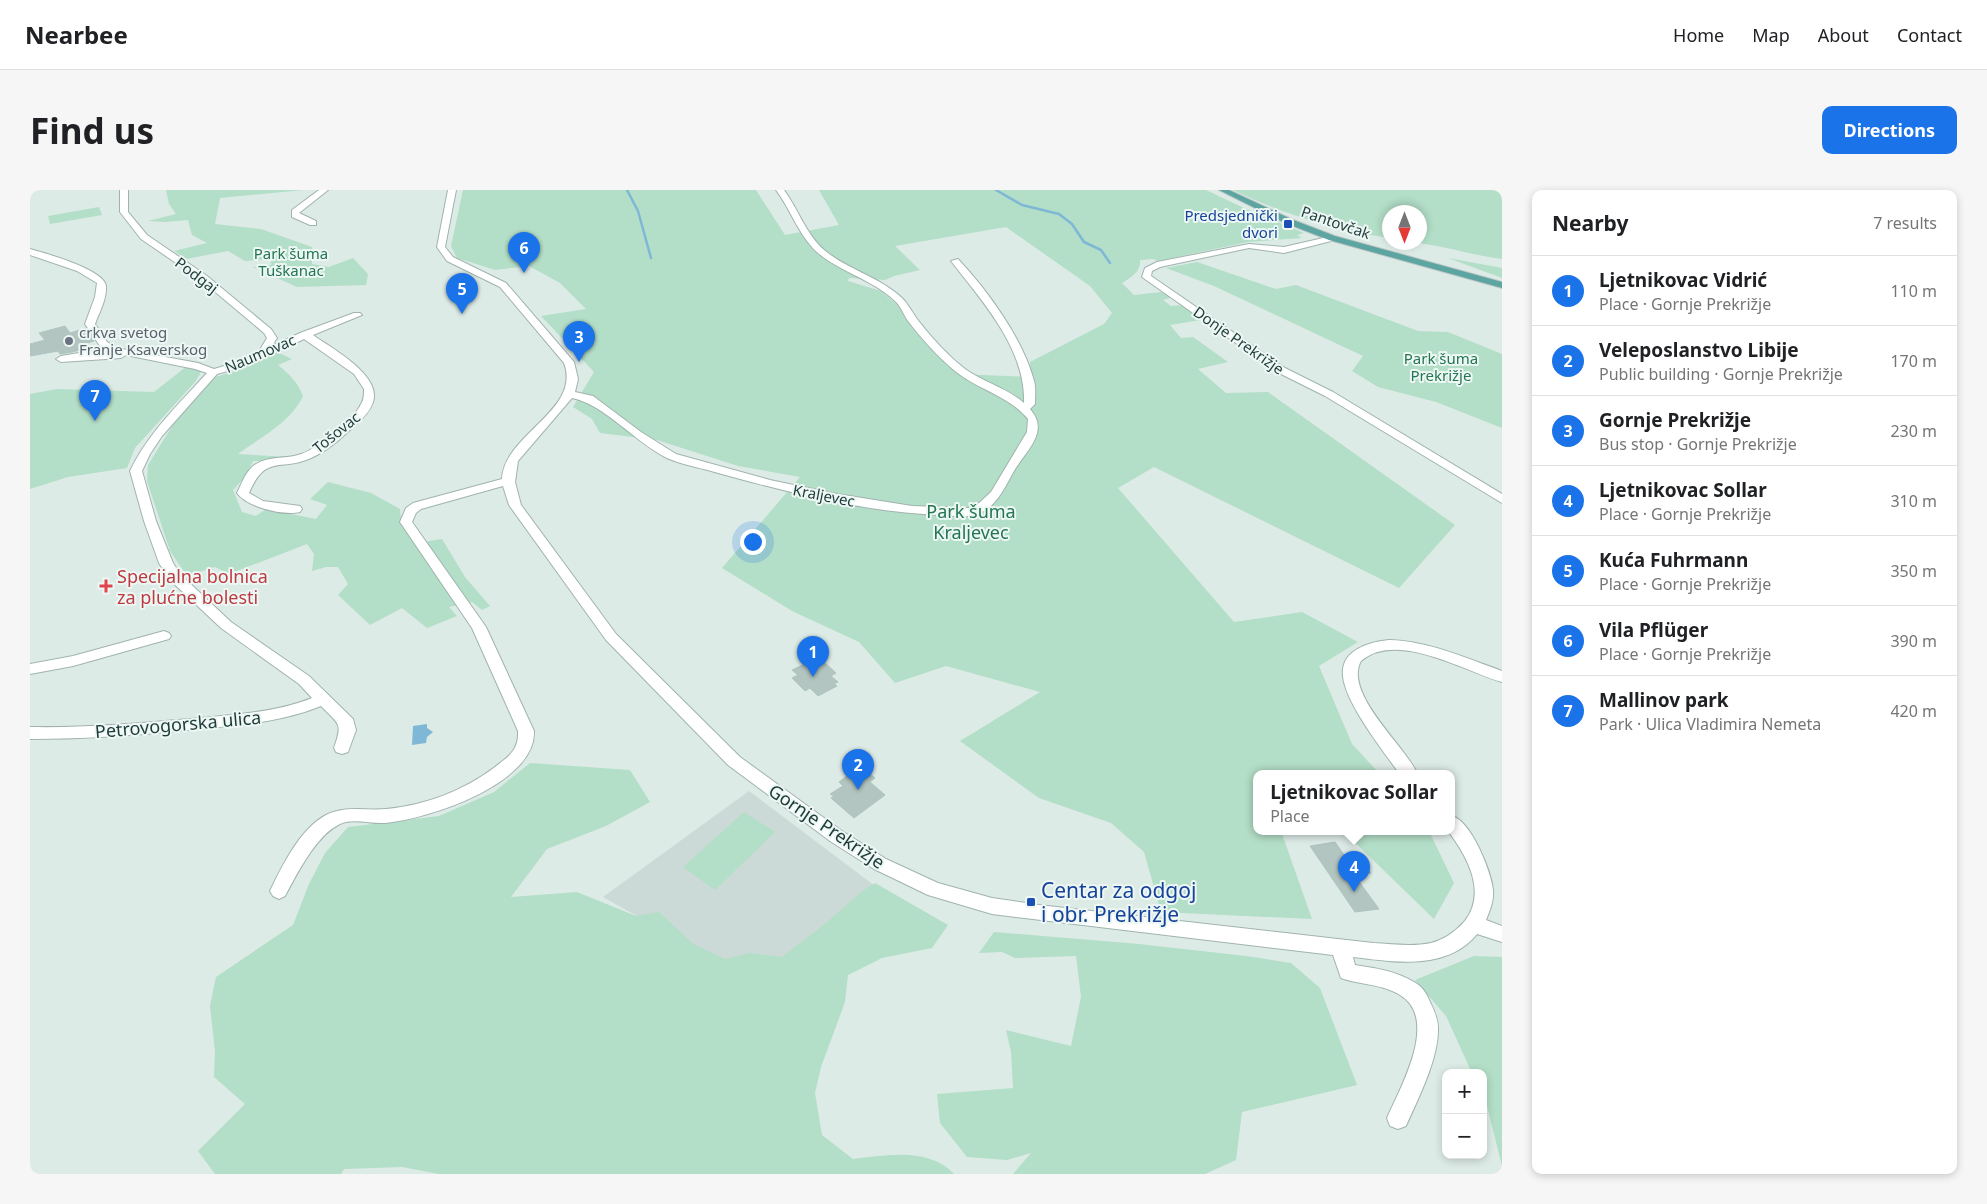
<!DOCTYPE html>
<html lang="en">
<head>
<meta charset="utf-8">
<style>
	:root { --surface:#fff; --page:#f6f6f6; --text:#202124; --muted:#757577; --line:#e0e0e0; --accent:#1a73e8 }
	body { margin:0; font-family:"Noto Sans",sans-serif; background:var(--page); color:var(--text) }
	.controls { position:absolute; right:15px; bottom:15px; display:grid; overflow:hidden; border-radius:10px; box-shadow:0 2px 8px #0003 }
	.controls button { width:45px; height:45px; display:grid; place-items:center; padding:0; border:0; border-bottom:1px solid var(--line); background:var(--surface); color:var(--text); font:25px sans-serif }
	.compass { position:absolute; left:1352px; top:15px; width:45px; height:45px; border-radius:50%; background:var(--surface); box-shadow:0 2px 8px #0003; rotate:180deg }
	.you { position:absolute; left:722px; top:351px; width:18px; height:18px; margin:-12px; border:4px solid #fff; border-radius:50%; background:#1a73e8; box-shadow:0 0 0 8px #1a73e833 }
	.badge { display:grid; place-items:center; width:32px; height:32px; border-radius:50%; background:var(--accent); color:#fff; font-size:16px; font-weight:700 }
	.pin { position:absolute; translate:-50% -41px; filter:drop-shadow(0 1px 2px #0008) }
	.pin::after { content:''; position:absolute; top:26px; width:18px; height:15px; background:inherit; clip-path:polygon(0 0,100% 0,50% 100%) }
	.popup { position:absolute; left:1223px; top:580px; width:202px; height:65px; box-sizing:border-box; display:grid; place-content:center; border-radius:10px; background:var(--surface); filter:drop-shadow(0 1px 4px #0005); font-size:16px; white-space:nowrap; color:var(--muted) }
	.popup b { font-size:19px; color:var(--text) }
	.popup::after { content:''; position:absolute; left:50%; top:100%; margin-left:-10px; border:10px solid transparent; border-top-color:var(--surface) }
	.list { margin:0; padding:0; list-style:none }
	h2 { display:flex; justify-content:space-between; align-items:center; height:65px; margin:0; padding:0 20px; font-size:21px }
	h2 small { font-size:16px; font-weight:400; color:var(--muted) }
	.list li { display:grid; grid-template-columns:32px 1fr auto; gap:15px; align-items:center; box-sizing:border-box; height:70px; padding:0 20px; border-top:1px solid var(--line) }
	.list b { display:block; font-size:19px; white-space:nowrap }
	.list p { margin:0; font-size:16px; white-space:nowrap; color:var(--muted) }
	.list em { font-size:16px; font-style:normal; color:var(--muted) }
	.map { position:relative; flex:none; width:1472px; height:984px; overflow:hidden; border-radius:10px }
	header { display:flex; align-items:center; gap:30px; box-sizing:border-box; height:70px; padding:0 25px; background:var(--surface); border-bottom:1px solid var(--line) }
	header strong { font-size:24px }
	nav { display:flex; gap:28px; margin-inline-start:auto; font-size:18px }
	.intro { display:flex; align-items:center; justify-content:space-between; box-sizing:border-box; height:120px; padding:0 30px }
	h1 { margin:0; font-size:35px }
	.button { padding:12px 22px; border-radius:10px; background:var(--accent); color:#fff; font-size:18px; font-weight:700 }
	main { display:flex; gap:30px; padding:0 30px }
	aside { flex:1; background:var(--surface); border-radius:10px; box-shadow:0 2px 8px #0003 }
	.map>svg:first-child { display:block }
	.built { fill:#cbdad6 }
	.green { fill:#b3dec7; fill-rule:evenodd }
	.water { fill:#7eb8d6 }
	.lines { fill:none; stroke-linecap:round; stroke-linejoin:round }
	.stream { stroke:#7eb8d6; stroke-width:2.5 }
	.building { fill:#b2c5c1; stroke:#afc4c0 }
	.minor-casing { stroke:#a0b3af; stroke-width:2 }
	.major-casing { stroke:#c0c8c8; stroke-width:2 }
	.minor { fill:#fff; fill-rule:evenodd }
	.major { fill:#5da5a0; fill-rule:evenodd }
	.transit-dot { fill:#1a4fb4; stroke:#edf7f4; stroke-width:2 }
	.worship-dot { fill:#6b7280; stroke:#edf7f4; stroke-width:2 }
	.health-dot { fill:#e0444e; stroke:#edf7f4; stroke-width:2 }
	.labels { text-anchor:middle; dominant-baseline:central; stroke-width:4; stroke-linejoin:round; paint-order:stroke }
	.far-transit-label { font-size:15px; fill:#164399; stroke:#edf7f4; text-anchor:end }
	.far-street-label { font-size:15px; fill:#1d3b39; stroke:#edf7f4 }
	.far-park-label { font-size:15px; fill:#247553; stroke:#edf7f4 }
	.far-worship-label { font-size:15px; fill:#5b616d; stroke:#edf7f4; text-anchor:start }
	.park-label { font-size:18px; fill:#247553; stroke:#edf7f4 }
	.health-label { font-size:18px; fill:#be3a42; stroke:#edf7f4; text-anchor:start }
	.street-label { font-size:18px; fill:#1d3b39; stroke:#edf7f4 }
	.near-transit-label { font-size:21px; fill:#164399; stroke:#edf7f4; text-anchor:start }
</style>
</head>
<body>
<header>
<strong>Nearbee</strong>
<nav><a>Home</a><a>Map</a><a>About</a><a>Contact</a></nav>
</header>
<div class="intro"><h1>Find us</h1><a class="button">Directions</a></div>
<main>
<div class="map">
<svg width="1472" height="984" viewBox="0 0 1472 984">
	<rect width="100%" height="100%" fill="#ddebe7"/>
	<!-- built -->
	<path class="built" d="M719,601L849,699L744,803L573,707Z"/>
	<!-- green -->
	<path class="green" d="M136,0H274L190,8L185,34L231,39L282,57V74L299,77L323,68L338,84L336,95L267,97L223,77L241,75V69L215,71L198,61L156,69L144,61L177,53L162,45L158,30L135,32L118,31L146,24L139,14Z
		M433,0H726L755,45L809,35L789,0H1176L1214,18L1274,43L1267,45L1272,48L1218,52L1128,71L1123,69L1110,70C1111,82 1101,87 1092,93L1104,105L1131,102L1143,107L1133,110L1141,116L1153,115L1171,130L1140,135L1151,148L1163,147L1198,172L1168,179L1196,203L1238,202L1425,335L1369,398L1124,277L1088,298L1204,432L1272,422L1328,452L1289,476L1322,554L1349,583H1226V641H1251L1282,729L1131,722L1114,662L1081,633L1009,608L930,551L1010,502L916,476L865,493L829,452L762,421L692,378L770,287L708,276L627,250L570,243L562,229L543,217L564,182L511,126L556,119L530,93L499,76L465,80L427,68L421,56ZM976,37L1060,96L1082,123L1074,134L1000,172L1001,187L930,184L916,174L865,113L851,101L818,91L819,88L855,90L864,86L890,80L865,56Z
		M1203,0H1472V69C1443,65 1417,57 1389,53L1390,22H1360L1359,48C1306,40 1252,24 1203,0Z
		M69,17L72,25L20,34L18,26Z
		M1418,68L1472,78V88Z
		M1167,72L1246,99L1266,95L1388,141L1418,142L1472,164V238L1406,212L1348,197L1322,181L1333,166L1184,96L1136,78Z
		M268,153L249,163L262,169L248,175C260,185 267,191 273,206C261,232 231,247 208,264L260,267L251,271H223L216,286L203,300L212,322L226,326L236,319L286,329L297,315L280,309L298,292L341,303L370,319L371,330L385,353L412,349L435,387L460,416L452,420L442,412L419,417L427,426L397,438L372,418L340,435L308,405L318,394L308,377H296L282,381L284,364L277,354L199,384L185,377L157,386L140,361L117,291L118,275L144,233L185,187L202,182Z
		M157,176L169,179L171,182L165,192L105,258L97,278L38,287L0,299V204L27,199L124,202Z
		M500,573L600,580L620,612L576,636L517,659L481,707L547,702L606,726L629,722L663,754L695,769L719,763L752,767L796,733L834,700L845,693L918,735L902,758L852,768L818,785L815,812L791,877L785,903L792,945L823,969C857,965 899,957 924,984H409L372,977L314,979L311,984H185L168,961L215,914L184,887L185,862L180,816L186,787L263,735L279,694L295,663L318,637L409,626L464,602Z
		M714,622L745,642L685,700L653,677Z
		M1313,641H1399L1424,693L1404,729Z
		M964,742L1109,754L1216,766L1261,773L1290,798L1327,895L1212,922L1206,970L1175,984H983L1001,963L977,970L937,967L910,933L907,904L983,898L981,862L976,840L1041,856L1051,807L1046,766L985,768L972,762L949,763Z
		M1444,766L1472,767V976L1457,916L1453,907V883H1442L1416,826L1385,790Z"/>
	<!-- water -->
	<path class="water" d="M397,534V538L403,542L397,547L396,553L382,555L383,536Z"/>
	<g class="lines">
		<!-- stream -->
		<path class="stream" d="M597,0L608,21L621,68
			M966,0L992,15L1029,24L1042,34L1054,52L1071,60L1080,73"/>
	</g>
	<!-- building -->
	<path class="building" d="M35,136L40,143L56,138L64,151L47,156L50,160L42,162L30,164L28,161L0,166V154L15,150L9,143Z
		M793,471L806,483L801,486L808,492L804,494L807,496L788,506L780,498L775,501L762,488L768,485L762,480L779,472L783,476Z
		M830,576L845,588L840,592L855,605L824,628L801,608L804,606L800,604L813,596L809,592Z
		M1305,652L1315,666L1328,664L1341,683L1325,686L1349,719L1325,722L1280,656Z"/>
	<g class="lines">
		<!-- minor casing -->
		<g class="minor-casing">
			<path id="minor" d="M90,0H98V22L117,45L177,86L241,139L247,148L242,156L270,143L324,123H330L332,125L283,145C301,158 352,185 343,212C340,222 331,230 324,236C312,248 297,261 281,268C251,282 236,263 219,303L233,311L270,316L272,319L270,322C253,326 217,317 207,303C212,293 216,280 226,274C239,266 254,269 268,265C285,261 324,230 331,214C334,210 334,204 334,199L324,184L274,149L219,175L187,184L132,246L120,264L112,281L126,331L143,373L150,384L201,432L279,486L323,529L326,540L318,562L312,564L306,562L304,558C313,532 309,535 291,516C252,532 209,535 168,539C112,545 56,549 0,549V537C57,538 114,533 171,528C209,524 247,522 282,508L269,494L191,438L140,390L129,373L114,331L100,281C118,243 149,214 177,183L165,179L96,165L91,168L31,172L26,169L31,166L61,161L66,163L82,162L70,156L55,134L65,107L67,93L47,81L0,65V59C15,63 75,80 76,96C77,109 69,123 65,134L77,152L87,158L168,173L184,179L211,171L228,163L237,148L234,143L171,90L111,49L90,22Z
				M289,0H298L269,23L286,31V35H280L262,27V20Z
				M418,0H426L415,57L423,67L476,93L544,172L548,189L545,202L563,206L611,242L646,264L740,290L807,304L882,316L940,318L948,314L961,302L997,242L998,229C978,205 948,200 925,181C908,167 892,149 878,131C874,125 871,117 866,112C844,90 812,83 788,63C769,46 761,20 746,0H754C768,19 776,44 794,60C818,80 850,87 872,108C878,114 882,122 887,129C901,147 917,165 935,179C953,192 977,198 994,213C996,159 952,111 921,71L928,69C958,101 993,149 1004,191C1006,198 1005,206 1005,214L1000,219C1020,242 997,259 984,281C974,298 967,318 945,325C936,328 922,325 911,325C833,322 756,302 681,281C667,277 650,274 637,268C606,253 574,214 542,208L488,271L485,292L491,315L586,444L710,567L812,641L856,669L908,693L962,708L1009,715L1343,753C1362,754 1382,757 1401,753C1413,750 1425,742 1434,732C1458,703 1437,666 1418,641H1422V626C1441,631 1461,681 1463,700C1464,711 1460,720 1456,730L1472,736V752L1447,744C1417,781 1364,772 1323,767L1325,775C1345,778 1366,781 1384,792C1392,796 1397,804 1400,812C1404,820 1408,829 1408,838C1409,868 1388,909 1376,936L1368,939L1360,936L1357,928C1370,898 1410,829 1370,805C1353,794 1330,795 1311,788L1303,765L962,724L898,705L844,679L800,651L698,575L576,450L479,315L473,296L391,319L386,323L382,332L456,437L504,541C506,594 398,629 355,633C341,634 323,628 310,634C286,645 267,684 255,706L249,709L243,706L240,701C252,676 270,639 296,625C316,615 335,621 356,619C396,615 433,601 465,577C479,566 489,560 488,541L442,438L370,332L376,318L383,313L472,289C474,244 552,220 534,173L470,97L417,71L407,57Z
				M1302,46L1306,48L1305,50L1254,63L1219,58L1130,77L1122,81L1121,86L1255,178L1303,202L1472,304V313L1295,206L1247,182L1112,87L1115,78L1127,72L1219,54L1254,57Z
				M134,441L139,443L141,446L139,449L43,476L0,484V474L43,466Z
				M1359,450C1398,451 1436,468 1472,481V492C1434,481 1366,440 1331,471C1313,503 1375,556 1387,583H1370L1366,579C1351,558 1315,512 1313,486C1310,460 1339,452 1359,450Z"/>
		</g>
		<!-- major casing -->
		<g class="major-casing">
			<path id="major" d="M1189,0H1199L1261,29L1305,46L1472,92V98L1299,50L1255,33Z"/>
		</g>
		<!-- minor -->
		<use href="#minor" class="minor"/>
		<!-- major -->
		<use href="#major" class="major"/>
	</g>
	<!-- markers -->
	<g class="transit-dot">
		<rect x="1253" y="29" width="10" height="10" rx="2.5"/>
		<rect x="996" y="707" width="10" height="10" rx="2.5"/>
	</g>
	<circle class="worship-dot" cx="39" cy="151" r="5"/>
	<path class="health-dot" d="M73.5 388.5h5v5h5v5h-5v5h-5v-5h-5v-5h5z"/>
	<g class="labels">
		<!-- far-transit labels -->
		<g class="far-transit-label">
			<text x="1248" y="25">Predsjednički<tspan x="1248" dy="17">dvori</tspan></text>
		</g>
		<!-- far-street labels -->
		<g class="far-street-label">
			<text transform="translate(1306 32) rotate(19)">Pantovčak</text>
			<text transform="translate(167 85) rotate(37)">Podgaj</text>
			<text transform="translate(1209 150) rotate(35)">Donje Prekrižje</text>
			<text transform="translate(230 163) rotate(-23)">Naumovac</text>
			<text transform="translate(306 242) rotate(-39)">Tošovac</text>
			<text transform="translate(794 305) rotate(11)">Kraljevec</text>
		</g>
		<!-- far-park labels -->
		<g class="far-park-label">
			<text x="261" y="63">Park šuma<tspan x="261" dy="17">Tuškanac</tspan></text>
			<text x="1411" y="168">Park šuma<tspan x="1411" dy="17">Prekrižje</tspan></text>
		</g>
		<!-- far-worship labels -->
		<g class="far-worship-label">
			<text x="49" y="142">crkva svetog<tspan x="49" dy="17">Franje Ksaverskog</tspan></text>
		</g>
		<!-- park labels -->
		<g class="park-label">
			<text x="941" y="321">Park šuma<tspan x="941" dy="21">Kraljevec</tspan></text>
		</g>
		<!-- health labels -->
		<g class="health-label">
			<text x="87" y="386">Specijalna bolnica<tspan x="87" dy="21">za plućne bolesti</tspan></text>
		</g>
		<!-- street labels -->
		<g class="street-label">
			<text transform="translate(148 534) rotate(-5)">Petrovogorska ulica</text>
			<text transform="translate(797 636) rotate(34)">Gornje Prekrižje</text>
		</g>
		<!-- near-transit labels -->
		<g class="near-transit-label">
			<text x="1011" y="700">Centar za odgoj<tspan x="1011" dy="24">i obr. Prekrižje</tspan></text>
		</g>
	</g>
</svg>
<div class="controls">
<button>+</button>
<button>−</button>
</div>
<svg class="compass" viewBox="-18 -18 36 36"><path d="M0-13l5 13h-10z" fill="#e53935"/><path d="M0 13l5-13h-10z" fill="#757577"/></svg>
<div class="you"></div>
<div class="pin badge" style="left:783px;top:487px">1</div>
<div class="pin badge" style="left:828px;top:600px">2</div>
<div class="pin badge" style="left:549px;top:172px">3</div>
<div class="pin badge" style="left:1324px;top:702px">4</div>
<div class="popup"><b>Ljetnikovac Sollar</b>Place</div>
<div class="pin badge" style="left:432px;top:124px">5</div>
<div class="pin badge" style="left:494px;top:83px">6</div>
<div class="pin badge" style="left:65px;top:231px">7</div>
</div>
<aside>
<h2>Nearby<small>7 results</small></h2>
<ul class="list">
<li><span class="badge">1</span><div><b>Ljetnikovac Vidrić</b><p>Place · Gornje Prekrižje</p></div><em>110 m</em></li>
<li><span class="badge">2</span><div><b>Veleposlanstvo Libije</b><p>Public building · Gornje Prekrižje</p></div><em>170 m</em></li>
<li><span class="badge">3</span><div><b>Gornje Prekrižje</b><p>Bus stop · Gornje Prekrižje</p></div><em>230 m</em></li>
<li><span class="badge">4</span><div><b>Ljetnikovac Sollar</b><p>Place · Gornje Prekrižje</p></div><em>310 m</em></li>
<li><span class="badge">5</span><div><b>Kuća Fuhrmann</b><p>Place · Gornje Prekrižje</p></div><em>350 m</em></li>
<li><span class="badge">6</span><div><b>Vila Pflüger</b><p>Place · Gornje Prekrižje</p></div><em>390 m</em></li>
<li><span class="badge">7</span><div><b>Mallinov park</b><p>Park · Ulica Vladimira Nemeta</p></div><em>420 m</em></li>
</ul>
</aside>
</main>
</body>
</html>
